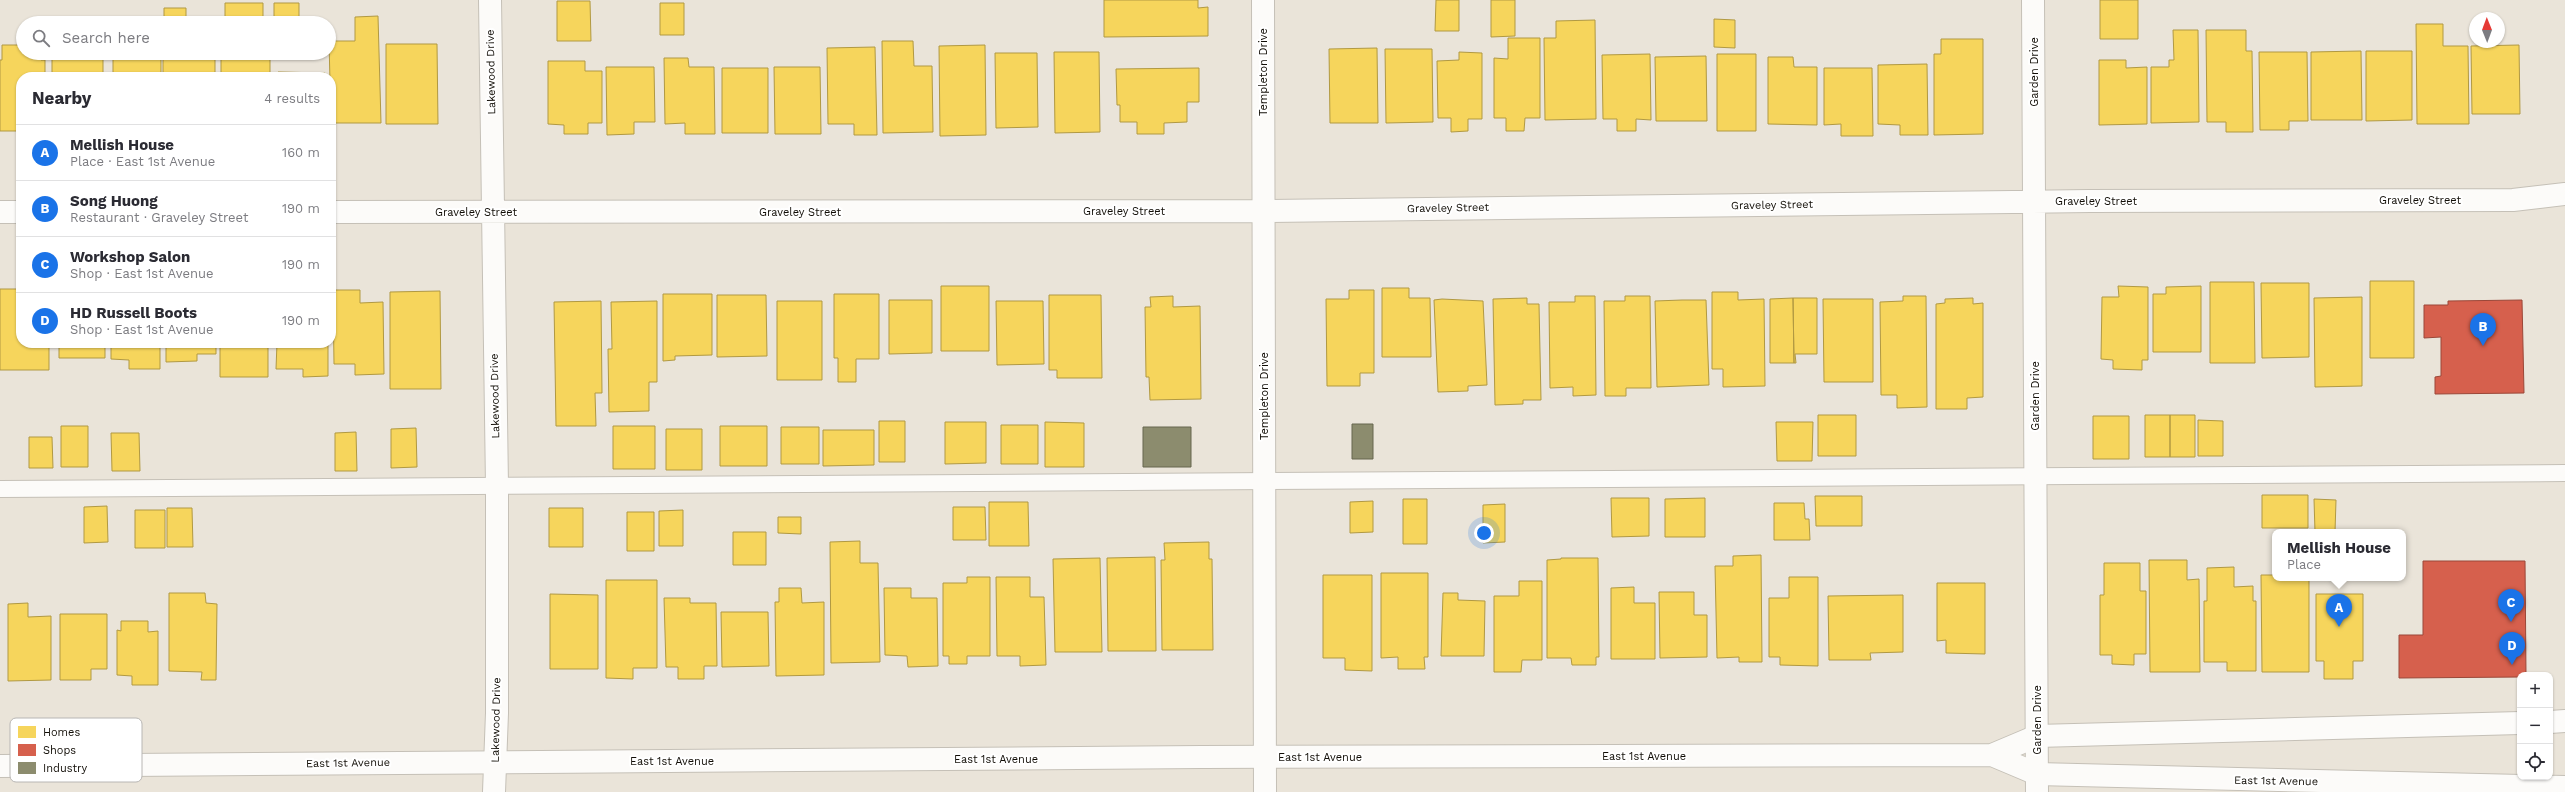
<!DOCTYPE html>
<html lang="en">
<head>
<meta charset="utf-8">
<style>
	:root { --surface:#fff; --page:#f7f7f7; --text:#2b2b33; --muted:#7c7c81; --line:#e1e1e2; --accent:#1a73e8 }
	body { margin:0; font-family:"Work Sans",sans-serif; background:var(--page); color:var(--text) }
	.controls { position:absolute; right:12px; bottom:12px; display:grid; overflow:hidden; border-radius:8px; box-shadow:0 1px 3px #0004 }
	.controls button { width:36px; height:36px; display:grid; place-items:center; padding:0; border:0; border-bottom:1px solid var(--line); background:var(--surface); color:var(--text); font:20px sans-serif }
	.compass { position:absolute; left:2469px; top:12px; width:36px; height:36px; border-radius:50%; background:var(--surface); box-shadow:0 1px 3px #0004; rotate:359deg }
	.you { position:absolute; left:1484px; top:533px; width:14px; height:14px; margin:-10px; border:3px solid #fff; border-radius:50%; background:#1a73e8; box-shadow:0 0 0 6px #1a73e833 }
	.badge { display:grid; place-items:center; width:26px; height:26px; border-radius:50%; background:var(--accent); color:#fff; font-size:13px; font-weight:700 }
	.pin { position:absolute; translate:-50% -33px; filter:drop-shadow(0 1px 2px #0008) }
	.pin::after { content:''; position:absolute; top:21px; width:14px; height:12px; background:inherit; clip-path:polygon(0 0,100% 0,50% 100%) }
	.popup { position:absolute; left:2272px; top:529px; width:134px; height:52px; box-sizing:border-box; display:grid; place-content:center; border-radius:8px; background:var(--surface); filter:drop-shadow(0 1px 3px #0005); font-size:13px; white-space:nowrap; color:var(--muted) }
	.popup b { font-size:15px; color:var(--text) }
	.popup::after { content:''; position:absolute; left:50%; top:100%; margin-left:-8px; border:8px solid transparent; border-top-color:var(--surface) }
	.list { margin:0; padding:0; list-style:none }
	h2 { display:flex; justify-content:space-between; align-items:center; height:52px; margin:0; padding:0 16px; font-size:17px }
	h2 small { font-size:13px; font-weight:400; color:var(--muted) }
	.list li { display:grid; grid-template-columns:26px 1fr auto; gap:12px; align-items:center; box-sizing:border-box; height:56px; padding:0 16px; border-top:1px solid var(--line) }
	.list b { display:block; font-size:15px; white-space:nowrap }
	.list p { margin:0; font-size:13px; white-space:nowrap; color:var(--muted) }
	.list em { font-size:13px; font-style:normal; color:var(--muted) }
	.icon { flex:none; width:22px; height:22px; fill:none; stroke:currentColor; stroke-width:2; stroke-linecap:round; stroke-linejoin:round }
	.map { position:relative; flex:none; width:2565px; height:792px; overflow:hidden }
	.search { position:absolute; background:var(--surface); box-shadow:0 1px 3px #0004; left:16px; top:16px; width:320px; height:44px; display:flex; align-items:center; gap:10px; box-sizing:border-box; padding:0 14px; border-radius:22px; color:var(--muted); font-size:15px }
	.panel { position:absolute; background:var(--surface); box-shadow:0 1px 3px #0004; left:16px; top:72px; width:320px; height:276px; border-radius:16px }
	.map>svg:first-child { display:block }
	.homes { fill:#f6d55c; stroke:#b19942 }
	.shops { fill:#d6604d; stroke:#9b4738 }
	.industry { fill:#8c8c6e; stroke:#67664f }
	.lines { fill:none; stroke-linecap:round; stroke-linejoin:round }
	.service-casing { stroke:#c5c0b7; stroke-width:18 }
	.minor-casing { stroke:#c5c0b7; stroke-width:24 }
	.secondary-casing { stroke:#c5c0b7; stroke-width:24 }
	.service { stroke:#fcfbf9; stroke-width:16 }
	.minor { stroke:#fcfbf9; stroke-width:22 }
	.secondary { stroke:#fcfbf9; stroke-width:22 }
	.labels { text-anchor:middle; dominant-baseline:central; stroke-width:4; stroke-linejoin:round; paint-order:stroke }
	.street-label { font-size:11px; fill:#110d06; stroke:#fff }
	.key { fill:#fff; stroke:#b8b6b4; stroke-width:1 }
	.key-label { font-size:11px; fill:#110d06 }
</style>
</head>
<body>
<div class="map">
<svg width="2565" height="792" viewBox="0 0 2565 792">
	<rect width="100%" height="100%" fill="#eae4d9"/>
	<!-- homes -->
	<path class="homes" d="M1104,0H1198V8L1208,7V36L1104,37Z
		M1436,0H1459V31H1435Z
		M1491,0H1515V36L1491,37Z
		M2100,0H2138V39H2100Z
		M557,1H590L591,41H557Z
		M225,3H263V23H225Z
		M274,3H299V23H274Z
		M660,3H684V35H660Z
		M164,8H186V23H164Z
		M378,16L381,123H331L329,41H355V17Z
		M1714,19L1735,20V48L1714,47Z
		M1595,20L1596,119L1545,120L1544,38H1556V21Z
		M2416,24H2443V46H2468L2469,124H2417Z
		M2173,30H2198L2199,122L2151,123V67H2169V60H2174Z
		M2206,30H2246V51H2252L2253,132H2226V122H2207Z
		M1508,38H1540V118H1525L1524,131H1506V118H1494V58L1508,59Z
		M1941,39H1983V134L1934,135V54H1941Z
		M882,41H913L914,66H932L933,132L883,133Z
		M386,44H437L438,124H386Z
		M2,45H23V53H41V60H45V77H21V131H0V60H2Z
		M985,45L986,135L940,136L939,46Z
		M2519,45L2520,114H2472L2471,46Z
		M875,47L877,135H854V124H828L827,48Z
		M1377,48L1378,123H1330L1329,49Z
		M1385,49H1432L1433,122L1386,123Z
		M2361,51L2362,120H2311V52Z
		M2366,51H2412V120L2366,121Z
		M1054,52H1099L1100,132L1055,133Z
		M1459,52L1482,53V119H1468V131L1451,132V118H1438L1437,61L1459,60Z
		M2259,52H2307L2308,121H2289V130H2260Z
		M52,53H103V77H52Z
		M113,53H161V77H113Z
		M182,53H202V58H215V77H163V59L182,58Z
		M995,53H1037L1038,127L996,128Z
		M1650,54L1651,120L1636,119V131H1617V119H1603L1602,55Z
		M1717,54H1756V131H1717Z
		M221,56H270V77H221Z
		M1706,56L1707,121H1656L1655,57Z
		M1768,57H1793L1794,67H1817V125L1768,124Z
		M664,58H688L689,67H714L715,134H685V123L665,124Z
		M2099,60H2126V68L2147,67V124L2099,125Z
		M548,61H585V71H602V123H588V134H564V125L548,124Z
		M1927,64L1928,135H1900V125L1878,124V65Z
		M606,67H654L655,122H634V134L607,135Z
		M774,67H820L821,134H775Z
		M722,68H768V133H722Z
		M1199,68V102H1187V122L1164,123V134H1137V122H1120V105H1117L1116,69Z
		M1824,68H1872L1873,136H1841V124L1824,125Z
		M278,72L325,73V77H278Z
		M2370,281H2414V358H2370Z
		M2210,282H2254L2255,363H2210Z
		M2261,283H2309V357L2262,358Z
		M941,286H989V351H941Z
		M2118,286L2148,287V360H2142V370L2113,369V360L2101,359L2102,297H2119Z
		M2201,286V352H2153V294H2166V287Z
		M1382,288H1409V298H1430L1431,357H1382Z
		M0,289H21V343H49V370H0Z
		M333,290H360V303L383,302L384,374L355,375V364H334Z
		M1349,290H1374V373H1360V386H1327L1326,299H1349Z
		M440,291L441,389H390V292Z
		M1712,292H1738V300L1764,299L1765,386L1723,387V369H1712Z
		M663,294H712V355L675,356V360L663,361Z
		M834,294H879V359H856V382H838V358H834Z
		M717,295H766L767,356L717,357Z
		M1049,295H1101L1102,378H1057V370H1049Z
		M1173,296V307L1200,306L1201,399L1150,400L1149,377H1146L1145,307H1151L1150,297Z
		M1575,296H1595L1596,395L1573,396V387L1550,388L1549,302H1575Z
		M1625,296H1650L1651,388H1626V396H1605L1604,301H1625Z
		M1903,296H1926L1927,407L1897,408V395H1881L1880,302L1903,301Z
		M2362,297V386L2315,387L2314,298Z
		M1527,298V304H1539L1541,400H1523V404L1495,405L1493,299Z
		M1793,298H1817V354H1795L1796,363H1794Z
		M1793,298L1794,363H1770V299Z
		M1973,298V304L1983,303V397L1967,398V409H1936V304L1945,303V299Z
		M1442,299L1483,301L1487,385L1468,386V391L1438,392L1434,300Z
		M1823,299H1873V382H1824Z
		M889,300H932V353L889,354Z
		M1682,300H1706L1709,385L1657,387L1655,301Z
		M601,301L602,393H595L596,426H556L554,302Z
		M657,301V382H649V411L609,412L608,349H612L611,302Z
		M777,301H822V380H777Z
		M996,301H1043L1044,364L997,365Z
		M59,343H105V358H59Z
		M111,343H160V369H129V360L111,359Z
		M166,343H216V354H197V361L166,362Z
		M220,343H268V377H220Z
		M277,343H328V376L303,377V369H276Z
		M1818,415H1856V456H1818Z
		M2145,415H2170V457H2145Z
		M2170,415H2195V457H2170Z
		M2093,416H2129V459H2093Z
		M2198,420L2223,421V456H2198Z
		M879,421H905V462H879Z
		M945,422H986V463L945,464Z
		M1045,422L1084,423V467H1045Z
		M1776,422H1813L1812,461H1777Z
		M1001,425H1038V464H1001Z
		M61,426H88V467H61Z
		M613,426H655V469H613Z
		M720,426H767V466H720Z
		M781,427H819V464H781Z
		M416,428L417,467L391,468V429Z
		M666,429H702V470H666Z
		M823,430H874V465L823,466Z
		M356,432L357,471H335V433Z
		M111,433H139L140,471H112Z
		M29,437H52L53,468H29Z
		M2262,495H2308V528H2262Z
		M1815,496H1862V526H1816Z
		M1611,498H1649V536L1612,537Z
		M1705,498V537H1665V499Z
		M1403,499H1427V544H1403Z
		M2314,499L2336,500L2335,532H2315Z
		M1373,501V532L1350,533V502Z
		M989,502H1028L1029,546H989Z
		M1774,503H1804L1805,519H1809L1810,540H1774Z
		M1505,504V542L1483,543V505Z
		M107,506L108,542L84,543V507Z
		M953,507H985L986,540H953Z
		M167,508H192L193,547H167Z
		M549,508H583V547H549Z
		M135,510H165V548H135Z
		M683,510V546H659V511Z
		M627,512H654V551H627Z
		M778,517H801V534L778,533Z
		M733,532H766V565H733Z
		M860,541V563H878L880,662L831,663L830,542Z
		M1209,542V559H1212L1213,650H1162L1161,560H1165L1164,543Z
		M1761,555L1762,662H1739V657L1717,658L1715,566H1733V556Z
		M1155,557L1156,651H1108L1107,558Z
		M1100,558L1102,652H1055L1053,559Z
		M1561,558H1598L1599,657H1596V665H1572L1571,658H1547V560L1561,559Z
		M2149,560H2187V580L2199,579L2200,672H2150Z
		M2104,563H2140V591H2146V654H2134V665L2112,664V655H2100V595H2104Z
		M2234,567V587L2253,586V601H2256V671H2227V662H2204V601H2207V568Z
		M1381,573H1428V657H1424L1425,669H1398V657L1381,658Z
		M1323,575H1372V671L1345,670V658H1323Z
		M2261,575H2275V578H2309V672H2262Z
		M967,577H990V656H967V664H949V656H943V583H967Z
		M996,577H1030V597H1044L1046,665L1020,666V656H997Z
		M1789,577H1818V666L1780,665V657H1769V598H1789Z
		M606,580H657V668H633V679L606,678Z
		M1519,581H1542V660H1522L1521,672H1494V596H1519Z
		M1937,583H1985V654L1946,653V640L1937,641Z
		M1634,587V603H1655V659H1611V588Z
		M779,588H801L802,603L824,602V675L776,676L775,602H779Z
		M884,588H911V598H937L938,666L908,667L907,656L885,655Z
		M1659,592H1694V615H1707V657L1660,658Z
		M169,593H205L206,603L217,604L216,680H201L202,672L169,671Z
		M1443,593H1458V600L1485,601L1484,656H1441Z
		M550,594L598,595V669H550Z
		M2316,594H2363V661H2353V679H2324V661H2316Z
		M1903,595V652L1870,653L1871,660H1829L1828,596Z
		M664,598H690V603H716L717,666H704V679H678V667H666Z
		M28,603V617L51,616V680L8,681V604Z
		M721,612H768L769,666L722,667Z
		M60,614H107V669H91V680H60Z
		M121,621H148V632L158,631V685H132V676L117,675V630L121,631Z"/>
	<!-- shops -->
	<path class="shops" d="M2522,300L2524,393L2435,394V377L2441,376V337L2424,338V305H2448V301Z
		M2423,561H2525L2526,675H2520V677L2399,678V635H2423Z"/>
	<!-- industry -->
	<path class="industry" d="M1352,424H1373V459H1352Z
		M1143,427H1191V467H1143Z"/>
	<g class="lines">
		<!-- service casing -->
		<g class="service-casing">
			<path id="service" d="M0,489L2565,473"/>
		</g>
		<!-- minor casing -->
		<g class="minor-casing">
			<path id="minor" d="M490,0L497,486V713L494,792
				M1263,0L1265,792
				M2033,0L2037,792
				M0,212H21
				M331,212L1265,211L2090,201L2513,200L2565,194"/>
		</g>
		<!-- secondary casing -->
		<g class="secondary-casing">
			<path id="secondary" d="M2550,722L2565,721
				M1992,755L2037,774L2565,787
				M0,766L1202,757L1992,755L2037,736L2520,723"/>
		</g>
		<!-- service -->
		<use href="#service" class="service"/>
		<!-- minor -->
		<use href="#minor" class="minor"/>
		<!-- secondary -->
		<use href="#secondary" class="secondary"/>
	</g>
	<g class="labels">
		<!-- street labels -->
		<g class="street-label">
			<text transform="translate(491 72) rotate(-91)">Lakewood Drive</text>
			<text transform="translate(1263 72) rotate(-90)">Templeton Drive</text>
			<text transform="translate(2034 72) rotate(-90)">Garden Drive</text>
			<text x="2420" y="200">Graveley Street</text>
			<text x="2096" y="201">Graveley Street</text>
			<text transform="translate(1772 205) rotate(-1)">Graveley Street</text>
			<text transform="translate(1448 208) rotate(-1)">Graveley Street</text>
			<text x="1124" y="211">Graveley Street</text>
			<text x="476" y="212">Graveley Street</text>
			<text x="800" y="212">Graveley Street</text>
			<text transform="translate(495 396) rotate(-91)">Lakewood Drive</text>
			<text transform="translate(1264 396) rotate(-90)">Templeton Drive</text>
			<text transform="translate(2035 396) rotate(-90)">Garden Drive</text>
			<text transform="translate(496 720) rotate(-89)">Lakewood Drive</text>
			<text transform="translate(2037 720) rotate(-90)">Garden Drive</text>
			<text x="1644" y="756">East 1st Avenue</text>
			<text x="1320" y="757">East 1st Avenue</text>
			<text x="996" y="759">East 1st Avenue</text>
			<text x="672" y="761">East 1st Avenue</text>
			<text transform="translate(348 763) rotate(-1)">East 1st Avenue</text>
			<text transform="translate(2276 781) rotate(1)">East 1st Avenue</text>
		</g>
	</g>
	<!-- legend -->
	<rect x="10" y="718" width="132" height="64" rx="6" class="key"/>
	<rect x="18" y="726" width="18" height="12" fill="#f6d55c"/>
	<rect x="18" y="744" width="18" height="12" fill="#d6604d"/>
	<rect x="18" y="762" width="18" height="12" fill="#8c8c6e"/>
	<g class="key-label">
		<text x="43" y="736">Homes</text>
		<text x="43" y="754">Shops</text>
		<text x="43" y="772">Industry</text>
	</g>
</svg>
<div class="controls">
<button>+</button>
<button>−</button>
<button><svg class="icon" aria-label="locate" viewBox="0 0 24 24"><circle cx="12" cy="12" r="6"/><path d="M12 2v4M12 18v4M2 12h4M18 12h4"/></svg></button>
</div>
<svg class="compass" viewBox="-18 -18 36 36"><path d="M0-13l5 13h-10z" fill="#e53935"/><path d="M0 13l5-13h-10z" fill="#7c7c81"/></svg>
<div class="you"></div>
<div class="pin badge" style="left:2339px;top:627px">A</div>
<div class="popup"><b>Mellish House</b>Place</div>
<div class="pin badge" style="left:2483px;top:346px">B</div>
<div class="pin badge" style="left:2511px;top:622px">C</div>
<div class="pin badge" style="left:2512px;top:665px">D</div>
<div class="search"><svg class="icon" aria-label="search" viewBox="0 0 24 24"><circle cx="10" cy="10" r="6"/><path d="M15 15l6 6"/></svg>Search here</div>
<section class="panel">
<h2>Nearby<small>4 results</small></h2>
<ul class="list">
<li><span class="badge">A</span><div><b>Mellish House</b><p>Place · East 1st Avenue</p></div><em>160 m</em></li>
<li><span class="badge">B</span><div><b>Song Huong</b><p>Restaurant · Graveley Street</p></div><em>190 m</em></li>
<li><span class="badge">C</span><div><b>Workshop Salon</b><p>Shop · East 1st Avenue</p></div><em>190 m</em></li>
<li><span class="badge">D</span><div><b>HD Russell Boots</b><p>Shop · East 1st Avenue</p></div><em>190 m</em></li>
</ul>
</section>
</div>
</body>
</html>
